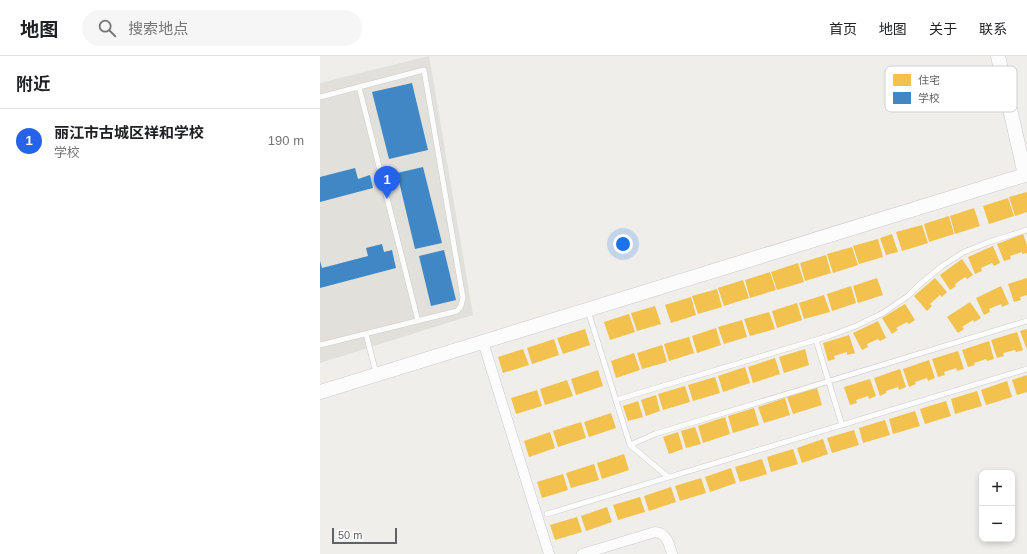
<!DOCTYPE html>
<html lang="zh">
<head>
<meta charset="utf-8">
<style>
	:root { --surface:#fff; --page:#f6f6f6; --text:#202124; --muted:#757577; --line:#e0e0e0; --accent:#2563eb }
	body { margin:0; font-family:Helvetica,"Noto Sans SC",sans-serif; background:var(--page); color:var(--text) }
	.controls { position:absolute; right:12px; bottom:12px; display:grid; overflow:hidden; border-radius:8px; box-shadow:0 2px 6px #0003 }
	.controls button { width:36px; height:36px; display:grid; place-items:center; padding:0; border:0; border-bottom:1px solid var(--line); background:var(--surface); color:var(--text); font:20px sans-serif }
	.scale { position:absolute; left:12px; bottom:10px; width:65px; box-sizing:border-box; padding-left:4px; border:2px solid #5f6368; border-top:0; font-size:11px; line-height:14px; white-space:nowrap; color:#5f6368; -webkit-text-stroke:3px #fff; paint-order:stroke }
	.you { position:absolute; left:303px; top:188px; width:14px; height:14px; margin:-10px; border:3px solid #fff; border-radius:50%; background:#1a73e8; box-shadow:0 0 0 6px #1a73e833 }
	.badge { display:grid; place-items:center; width:26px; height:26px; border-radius:50%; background:var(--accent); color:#fff; font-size:13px; font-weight:700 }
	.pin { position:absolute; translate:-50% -33px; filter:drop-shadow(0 1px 2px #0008) }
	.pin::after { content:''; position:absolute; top:21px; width:14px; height:12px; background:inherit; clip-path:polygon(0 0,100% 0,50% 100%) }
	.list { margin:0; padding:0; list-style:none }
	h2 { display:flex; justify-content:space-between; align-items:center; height:52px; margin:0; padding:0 16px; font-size:17px }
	h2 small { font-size:13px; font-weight:400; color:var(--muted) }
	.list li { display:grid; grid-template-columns:26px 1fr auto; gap:12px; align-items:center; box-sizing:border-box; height:64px; padding:0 16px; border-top:1px solid var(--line) }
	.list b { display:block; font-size:15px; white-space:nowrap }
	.list p { margin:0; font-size:13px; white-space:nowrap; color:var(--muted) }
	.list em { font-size:13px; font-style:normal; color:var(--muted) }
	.icon { flex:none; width:22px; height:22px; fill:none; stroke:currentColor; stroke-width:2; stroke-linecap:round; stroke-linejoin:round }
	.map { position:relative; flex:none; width:707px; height:498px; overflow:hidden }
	header { display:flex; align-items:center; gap:24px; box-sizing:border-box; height:56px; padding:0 20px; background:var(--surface); border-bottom:1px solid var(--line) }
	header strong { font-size:19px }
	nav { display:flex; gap:22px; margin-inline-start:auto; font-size:14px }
	.search { width:280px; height:36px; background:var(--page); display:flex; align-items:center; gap:10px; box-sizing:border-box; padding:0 14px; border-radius:22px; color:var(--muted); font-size:15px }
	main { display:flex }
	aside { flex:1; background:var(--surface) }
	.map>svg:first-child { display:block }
	.education { fill:#e2e0da }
	.homes { fill:#f2c14e }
	.schools { fill:#3f88c5 }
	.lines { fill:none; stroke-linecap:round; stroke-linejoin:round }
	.lane-casing { stroke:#cbcccc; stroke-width:6 }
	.street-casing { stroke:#cbcccc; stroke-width:11 }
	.secondary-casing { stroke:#cacacb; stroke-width:15 }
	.lane { stroke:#fdfcfc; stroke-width:5 }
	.street { stroke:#fdfcfc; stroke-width:10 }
	.secondary { stroke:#fdfcfc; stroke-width:14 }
	.key { fill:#fff; stroke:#cfd0d2; stroke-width:1 }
	.key-label { font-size:11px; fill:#5f6368 }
</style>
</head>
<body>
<header>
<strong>地图</strong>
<div class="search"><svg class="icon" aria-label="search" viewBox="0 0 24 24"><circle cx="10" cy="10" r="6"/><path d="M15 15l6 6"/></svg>搜索地点</div>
<nav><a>首页</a><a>地图</a><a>关于</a><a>联系</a></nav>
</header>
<main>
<aside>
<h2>附近<small></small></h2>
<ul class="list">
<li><span class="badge">1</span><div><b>丽江市古城区祥和学校</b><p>学校</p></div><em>190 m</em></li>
</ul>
</aside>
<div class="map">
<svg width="707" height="498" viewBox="0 0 707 498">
	<rect width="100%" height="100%" fill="#efeeea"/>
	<!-- education -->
	<path class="education" d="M109,0L153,259L0,307V27Z"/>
	<!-- homes -->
	<path class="homes" d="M707,136V156L695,160L689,141Z
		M688,142L694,160L669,168L663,150Z
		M654,152L660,170L635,178L630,160Z
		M629,160L634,178L609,186L604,168Z
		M602,169L608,187L582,195L576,176Z
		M572,178L578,196L566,199L560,182Z
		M703,178L707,189V197L702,198V196L690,200L691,203L684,205L677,188Z
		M558,183L563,201L539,208L533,190Z
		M673,190L680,207L674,210L672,207L661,212L662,215L655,218L648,201Z
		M532,191L538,209L513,217L507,198Z
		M506,199L511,217L485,225L480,207Z
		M642,203L653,219L647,223L645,221L635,228L636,230L630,234L620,219Z
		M478,207L484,226L457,234L451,216Z
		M450,216L456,234L430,242L425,224Z
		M557,222L563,239L538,247L533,230Z
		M615,222L627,236L622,241L620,239L610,248L612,250L607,255L594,240Z
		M707,222V239L700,241L701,244L694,246L688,228Z
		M423,224L429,242L404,250L398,232Z
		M531,230L536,247L512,255L507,238Z
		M681,230L689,248L682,251L681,248L669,253L670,256L664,259L656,242Z
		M397,233L402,251L378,258L372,240Z
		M504,239L510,256L484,263L479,247Z
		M371,241L376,259L351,267L345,249Z
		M650,246L661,262L654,266L653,264L642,271L644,273L638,277L627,261Z
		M477,247L482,264L457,272L452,255Z
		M585,248L595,264L589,268L587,266L576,272L578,274L572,278L562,262Z
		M335,250L341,268L317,275L311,257Z
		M449,256L455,273L430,280L424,263Z
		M309,258L315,276L290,284L284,266Z
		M422,264L427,281L404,288L398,271Z
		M558,265L566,282L560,285L558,283L547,288L548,291L542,294L533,277Z
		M396,272L401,289L377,297L372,280Z
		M265,273L270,289L243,298L237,282Z
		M707,273V294L700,275Z
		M697,276L703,294L696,296L695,294L683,297L684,300L677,302L671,284Z
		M529,279L535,297L527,299V296L514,300L515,303L508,305L503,287Z
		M369,281L374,297L349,305L344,288Z
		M234,283L239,299L212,308L207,292Z
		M669,285L674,303L667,305L666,303L654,307L655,309L648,311L642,294Z
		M342,289L347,306L322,313L317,297Z
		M203,293L209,309L183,317L178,301Z
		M485,293L489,309L464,317L459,301Z
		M638,295L644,313L637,315L636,312L624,316L625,319L618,321L612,303Z
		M314,297L320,314L296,322L291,305Z
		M455,302L460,318L433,327L428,311Z
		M609,304L615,322L608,325L607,322L595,326L596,328L589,331L583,313Z
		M425,311L430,327L403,336L398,320Z
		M580,313L586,331L579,334L578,331L566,335V337L560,340L554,322Z
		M278,314L283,330L256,339L251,323Z
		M707,319V336L697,339L692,324Z
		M395,321L400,337L373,345L368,329Z
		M550,323L556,340L549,343L548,340L536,344L537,347L530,349L524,331Z
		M247,324L253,340L225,349L220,333Z
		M687,325L692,341L666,349L661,334Z
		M365,330L370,346L343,354L338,338Z
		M497,332L502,349L473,358L467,341Z
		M217,334L222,350L196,358L191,342Z
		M657,335L662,350L635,358L631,343Z
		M336,339L340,355L326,360L321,344Z
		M465,342L470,359L444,367L438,351Z
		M318,345L323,361L308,365L303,350Z
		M626,345L631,360L605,368L600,353Z
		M434,352L439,369L413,377L408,360Z
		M595,355L600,370L573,378L569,363Z
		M291,357L296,372L269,381L264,366Z
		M405,361L410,378L383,387L378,370Z
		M565,364L570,379L543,387L539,372Z
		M261,366L266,382L238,391L233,375Z
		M375,371L381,388L366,392L361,375Z
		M534,374L539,389L512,397L507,382Z
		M230,376L235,392L209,401L204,385Z
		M358,376L363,393L349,398L343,381Z
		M503,383L508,398L482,407L477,392Z
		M473,393L478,408L451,416L447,401Z
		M304,398L309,414L282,423L277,407Z
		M442,403L447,418L420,426L415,411Z
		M274,408L279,424L251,432L246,417Z
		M411,412L416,427L390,436L385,421Z
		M243,418L248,434L222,442L217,426Z
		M381,422L386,437L360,445L355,430Z
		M351,431L356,446L329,455L324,440Z
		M320,441L325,456L298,464L293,449Z
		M287,451L292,466L266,475L261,460Z
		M257,461L262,476L235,484L230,469Z"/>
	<!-- schools -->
	<path class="schools" d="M92,27L108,94L69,103L52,36Z
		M103,111L122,187L95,193L77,117Z
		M35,112L38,123L50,119L53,132L0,146V121Z
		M62,188L64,196L72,194L76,212L0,232V205L2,212L48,200L46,192Z
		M124,194L136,244L111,250L99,200Z"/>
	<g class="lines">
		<!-- lane casing -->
		<g class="lane-casing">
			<path id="lane" d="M39,31L98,265
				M0,41L104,14L143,242L141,250L137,255L0,289
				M268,255L310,389L348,421
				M46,278L56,317
				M496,284L522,369
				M296,344L509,280L536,270L563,257L588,240L599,229L622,210L644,196L669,186L707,174
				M310,389L335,378L707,265
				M227,458L707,313"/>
		</g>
		<!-- street casing -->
		<g class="street-casing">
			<path id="street" d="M163,286L229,498
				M262,498L335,476C347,477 349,488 352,498"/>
		</g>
		<!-- secondary casing -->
		<g class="secondary-casing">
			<path id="secondary" d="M0,336L705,119L678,0"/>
		</g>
		<!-- lane -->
		<use href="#lane" class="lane"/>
		<!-- street -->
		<use href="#street" class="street"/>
		<!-- secondary -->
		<use href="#secondary" class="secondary"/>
	</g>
	<!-- legend -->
	<rect x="565" y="10" width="132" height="46" rx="6" class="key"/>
	<rect x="573" y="18" width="18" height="12" fill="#f2c14e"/>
	<rect x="573" y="36" width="18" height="12" fill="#3f88c5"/>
	<g class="key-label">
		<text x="598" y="28">住宅</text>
		<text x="598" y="46">学校</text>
	</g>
</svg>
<div class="controls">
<button>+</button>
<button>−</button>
</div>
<div class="scale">50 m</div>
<div class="you"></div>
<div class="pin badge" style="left:67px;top:143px">1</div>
</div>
</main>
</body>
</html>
